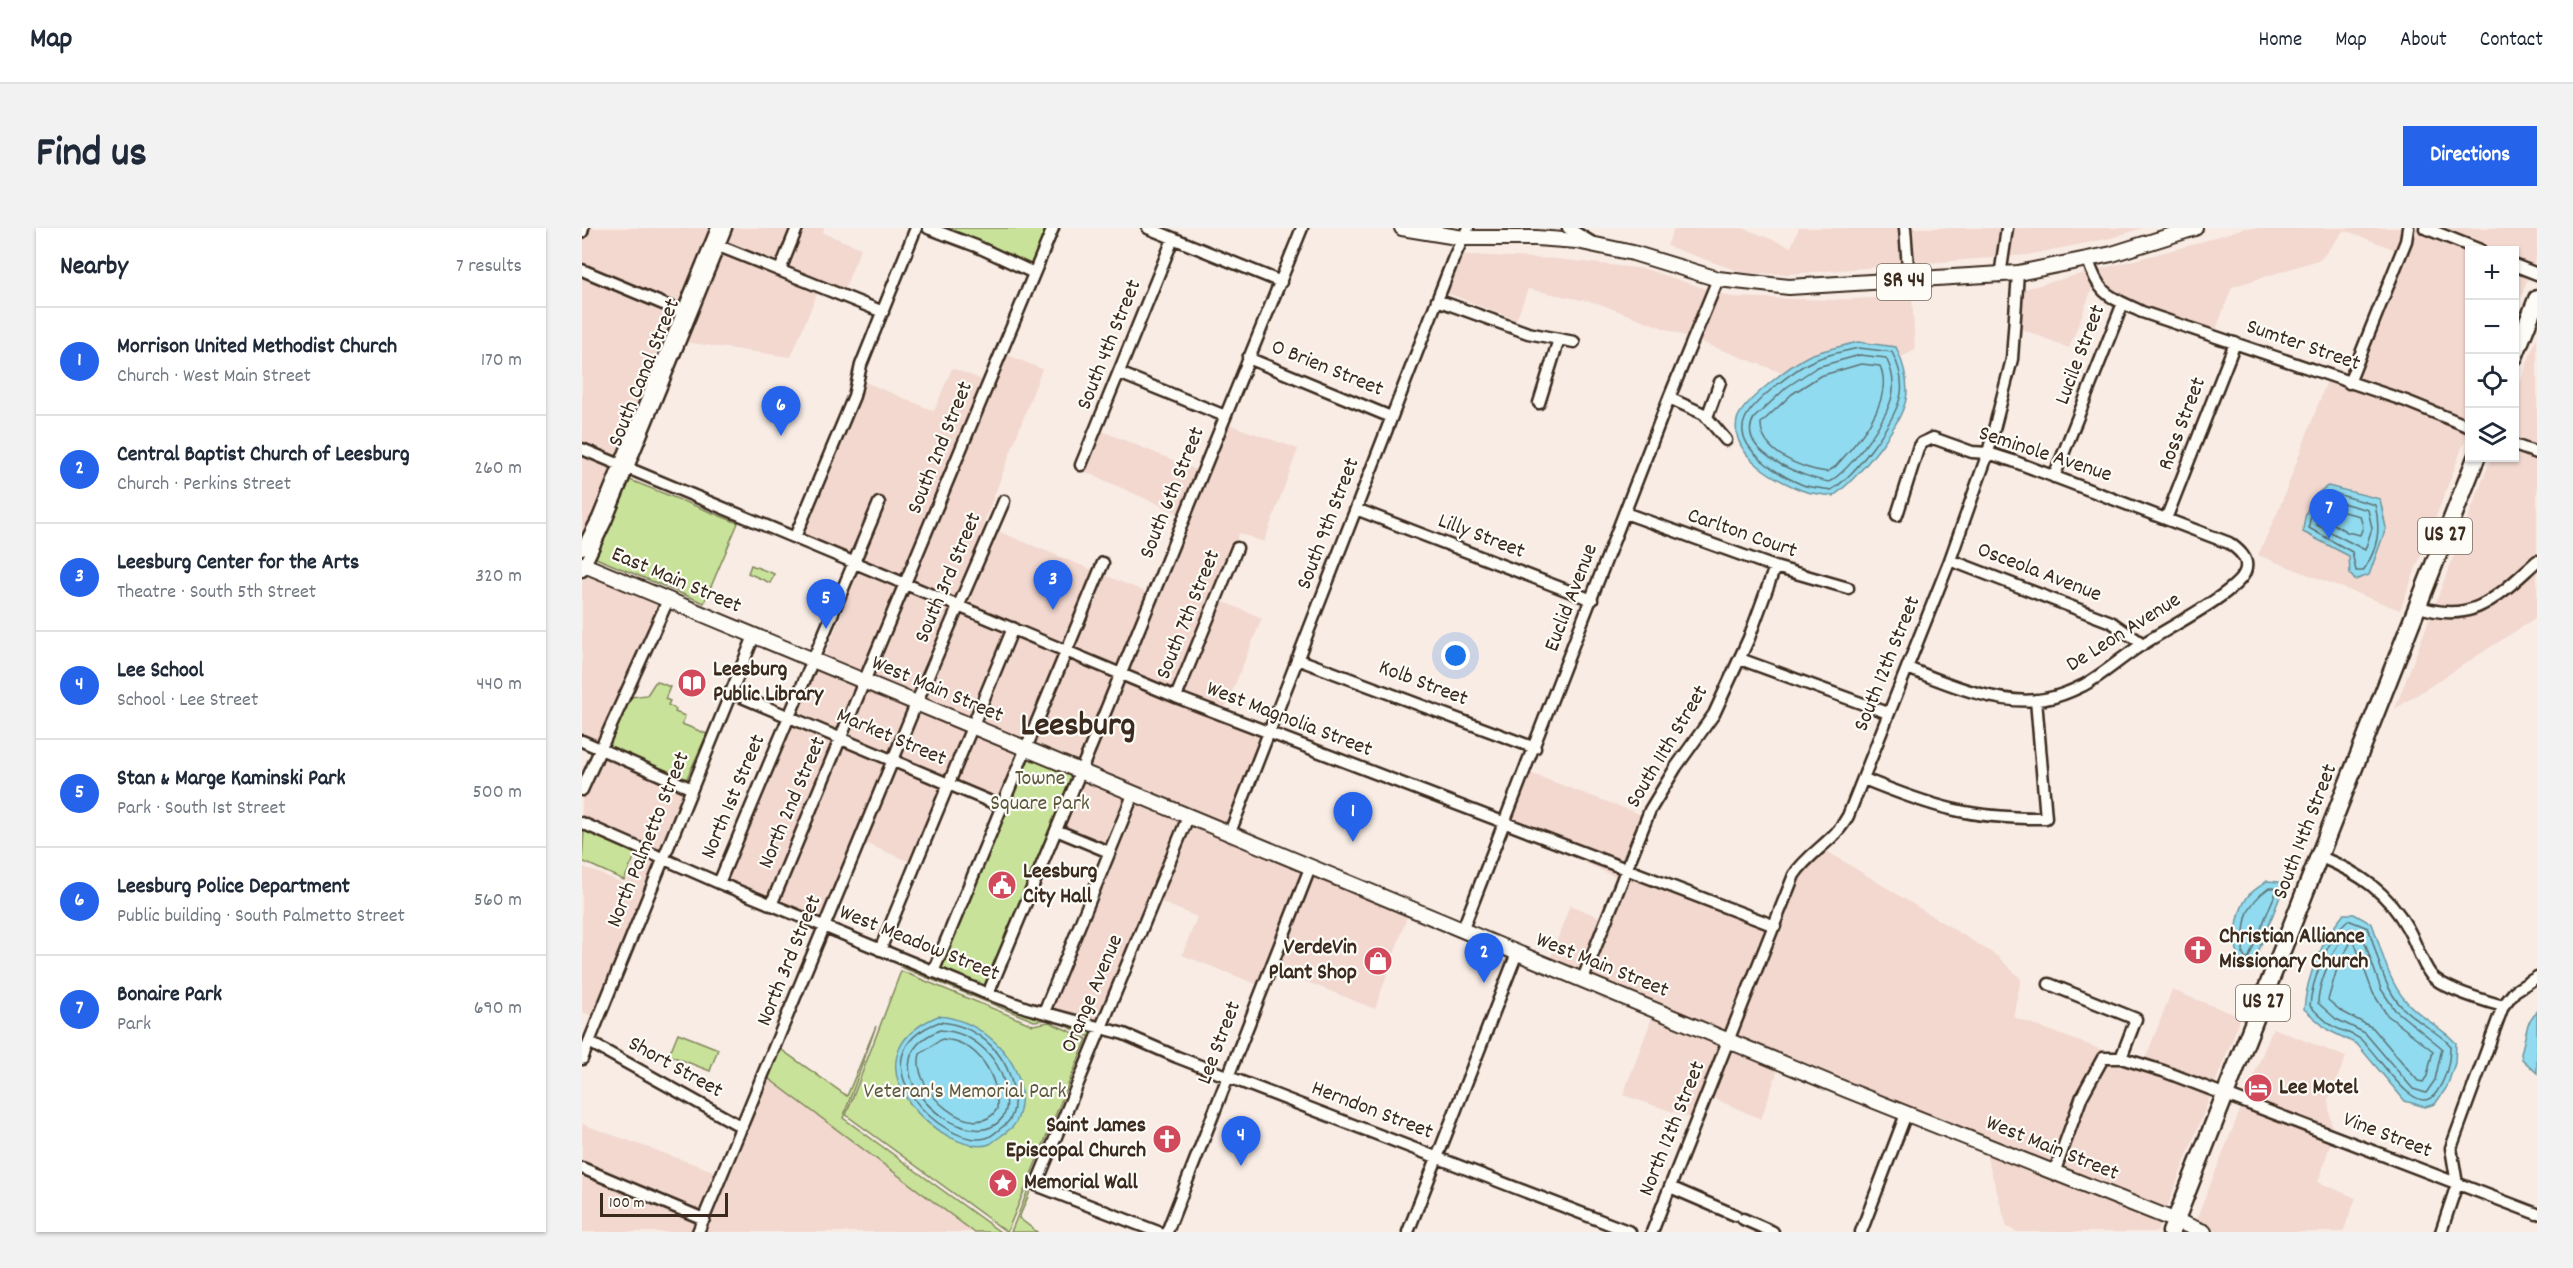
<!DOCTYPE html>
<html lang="en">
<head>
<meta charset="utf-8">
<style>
	:root { --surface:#fff; --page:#f2f2f3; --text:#1f2937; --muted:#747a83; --line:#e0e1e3; --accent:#2563eb }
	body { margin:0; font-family:Dekko,sans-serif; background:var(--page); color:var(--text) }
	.controls { position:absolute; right:18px; top:18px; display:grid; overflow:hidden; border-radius:0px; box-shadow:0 2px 4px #0004 }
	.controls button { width:54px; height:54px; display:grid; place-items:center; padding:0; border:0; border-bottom:2px solid var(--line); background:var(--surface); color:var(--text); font:30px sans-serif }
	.scale { position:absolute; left:18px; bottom:15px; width:128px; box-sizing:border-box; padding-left:6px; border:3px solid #3b2a1e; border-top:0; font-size:16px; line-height:21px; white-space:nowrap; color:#3b2a1e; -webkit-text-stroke:4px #fdfcf7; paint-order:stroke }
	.you { position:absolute; left:874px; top:428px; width:21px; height:21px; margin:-15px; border:4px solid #fff; border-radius:50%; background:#1a73e8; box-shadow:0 0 0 9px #1a73e833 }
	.badge { display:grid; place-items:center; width:39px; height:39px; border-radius:50%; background:var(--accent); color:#fff; font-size:20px; font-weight:700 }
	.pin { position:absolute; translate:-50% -50px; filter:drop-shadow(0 2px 3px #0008) }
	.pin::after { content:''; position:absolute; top:32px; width:21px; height:18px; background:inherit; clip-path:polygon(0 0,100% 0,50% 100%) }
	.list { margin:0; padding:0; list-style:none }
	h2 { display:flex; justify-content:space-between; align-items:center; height:78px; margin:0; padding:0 24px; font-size:26px }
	h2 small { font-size:20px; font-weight:400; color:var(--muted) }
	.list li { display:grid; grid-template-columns:39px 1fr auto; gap:18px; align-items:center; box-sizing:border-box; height:108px; padding:0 24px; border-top:2px solid var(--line) }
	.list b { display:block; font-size:22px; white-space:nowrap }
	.list p { margin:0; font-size:20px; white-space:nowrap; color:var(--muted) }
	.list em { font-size:20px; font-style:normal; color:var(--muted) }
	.icon { flex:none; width:33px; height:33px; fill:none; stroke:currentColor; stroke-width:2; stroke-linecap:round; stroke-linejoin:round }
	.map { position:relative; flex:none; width:1955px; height:1004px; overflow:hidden; border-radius:0px }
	header { display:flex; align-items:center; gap:36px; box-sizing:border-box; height:84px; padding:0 30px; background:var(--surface); border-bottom:2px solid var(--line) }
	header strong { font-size:28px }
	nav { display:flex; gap:33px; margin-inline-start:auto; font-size:21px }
	.intro { display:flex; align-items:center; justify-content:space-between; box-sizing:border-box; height:144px; padding:0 36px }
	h1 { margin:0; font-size:42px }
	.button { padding:15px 27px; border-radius:0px; background:var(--accent); color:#fff; font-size:21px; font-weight:700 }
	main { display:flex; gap:36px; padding:0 36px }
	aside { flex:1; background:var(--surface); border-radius:0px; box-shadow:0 2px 4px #0004 }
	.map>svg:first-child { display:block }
	.built { fill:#f2d8cf; fill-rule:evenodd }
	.park { fill:#c8e399; stroke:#82865c; stroke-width:1.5 }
	.water { fill:#90dbf0; stroke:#6e949c; stroke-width:1.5 }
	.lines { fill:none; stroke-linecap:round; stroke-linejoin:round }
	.shore { stroke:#5d7172; stroke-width:1.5 }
	.minor-casing { stroke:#3b2a1e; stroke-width:15 }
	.major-casing { stroke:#3b2a1e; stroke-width:18 }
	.highway-casing { stroke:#3b2a1e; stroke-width:21 }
	.minor { stroke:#fdfcf7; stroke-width:10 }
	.major { stroke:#fdfcf7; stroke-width:14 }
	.highway { stroke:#fdfcf7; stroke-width:16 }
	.labels { text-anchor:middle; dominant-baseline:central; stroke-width:4.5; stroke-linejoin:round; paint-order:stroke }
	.shield { fill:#fdfcf7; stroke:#75695f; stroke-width:1.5 }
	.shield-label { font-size:21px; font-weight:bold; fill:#3b2a1e }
	.street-label { font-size:22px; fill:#3b2a1e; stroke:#fdfcf7 }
	.poi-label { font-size:22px; font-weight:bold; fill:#3b2a1e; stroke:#fdfcf7; text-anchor:start }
	.park-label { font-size:22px; fill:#5e583d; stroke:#fdfcf7 }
	.town-label { font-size:34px; font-weight:bold; fill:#3b2a1e; stroke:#fdfcf7 }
</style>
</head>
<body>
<header>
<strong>Map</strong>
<nav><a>Home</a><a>Map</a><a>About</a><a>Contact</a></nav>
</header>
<div class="intro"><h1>Find us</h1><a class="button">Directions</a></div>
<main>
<aside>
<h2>Nearby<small>7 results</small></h2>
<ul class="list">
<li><span class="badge">1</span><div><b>Morrison United Methodist Church</b><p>Church · West Main Street</p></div><em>170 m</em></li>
<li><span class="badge">2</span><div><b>Central Baptist Church of Leesburg</b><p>Church · Perkins Street</p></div><em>260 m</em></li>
<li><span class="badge">3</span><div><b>Leesburg Center for the Arts</b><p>Theatre · South 5th Street</p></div><em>320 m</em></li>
<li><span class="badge">4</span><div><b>Lee School</b><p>School · Lee Street</p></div><em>440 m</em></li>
<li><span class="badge">5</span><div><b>Stan &amp; Marge Kaminski Park</b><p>Park · South 1st Street</p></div><em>500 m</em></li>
<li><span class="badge">6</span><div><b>Leesburg Police Department</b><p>Public building · South Palmetto Street</p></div><em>560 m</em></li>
<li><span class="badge">7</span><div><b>Bonaire Park</b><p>Park</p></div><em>690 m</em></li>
</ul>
</aside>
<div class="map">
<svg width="1955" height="1004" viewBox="0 0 1955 1004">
	<rect width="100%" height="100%" fill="#f8ece5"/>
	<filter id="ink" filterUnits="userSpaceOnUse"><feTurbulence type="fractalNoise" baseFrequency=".0167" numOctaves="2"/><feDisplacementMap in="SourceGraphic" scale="12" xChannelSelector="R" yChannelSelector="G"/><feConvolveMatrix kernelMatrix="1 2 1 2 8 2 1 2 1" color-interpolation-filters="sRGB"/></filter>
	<g filter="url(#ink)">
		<!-- built -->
		<path class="built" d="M0,0H130L12,288L0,309Z
			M149,0H242L241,5L279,20L259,69L237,61L209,129L102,114Z
			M1092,0H1161L1209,19L1217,0H1560L1529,10L1445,27L1207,46L1162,45L1085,18Z
			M1662,0H1955V27L1933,85L1932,22H1888L1887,202L1818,382L1676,327L1697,281L1746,150L1766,157L1814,22L1762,2L1739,31L1650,59L1633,104L1510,61L1487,120L1435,99L1442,61L1613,16ZM1753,258L1798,272L1768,336L1767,328Z
			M868,26L975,31L1063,41L1149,69L1251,72L1330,68L1333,122L1319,129L1314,119L1229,127L1201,145L1015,75L946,61L934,92L855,61Z
			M1955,109V389L1813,481L1909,230H1932L1933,168Z
			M421,125L460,141L401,297L571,367L603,288L499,242L515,201L620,244L640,194L716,221L682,314L657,305L632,370L680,390L640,488L687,508L650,602L239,431L243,427L261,383L260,379L253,375L269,336L210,310L276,151L352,183L370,140L408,155Z
			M5,344L83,376L18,521L106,560L17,790L0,784V638L43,656L57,625L0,600V564L16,526L0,514V354Z
			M228,437L442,527L420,579L366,557L333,636L278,613L244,699L137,656Z
			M942,543L1063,588L1043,641L1192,699L1216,640L1240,620L1415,728L1439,751L1431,789L1561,837L1590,762L1659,789L1583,984L967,734L988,677L1024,692L1039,652L923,596Z
			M496,550L722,643L677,757L600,727L615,689L572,671L517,800L464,779L524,625L476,603Z
			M730,646L826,686L793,781L693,741Z
			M1071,787L1197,839L1179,891L1122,866L1112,891L1041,867Z
			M1691,800L1764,829L1746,872L1751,908L1736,954L1774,970L1761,1004H1636L1613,995Z
			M182,847L392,1004H0V896L140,946Z
			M1403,923L1579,993L1575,1004H1435L1425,999Z"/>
		<!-- park -->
		<path class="park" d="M340,0H470L452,45Z
			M48,252L156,295L122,375L14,330Z
			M169,337L192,346L188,355L166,345Z
			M74,453L88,459L83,471L88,473L86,477L94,481L93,484L103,488L100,496L125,506L104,552L28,520L29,513L49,469L65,467Z
			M445,528L491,549L403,760L358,741Z
			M2,603L54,626L42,652L0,633Z
			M322,732L452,783L464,779L517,800L437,990L455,1004H429L508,809L469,791L452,793L319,739Z
			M319,743L451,797L467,794L505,811L425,1004L264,887Z
			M294,798L261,890L418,1004H392L182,847L194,818L265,868Z
			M96,805L136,821L128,843L87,827Z"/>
		<!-- water -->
		<path class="water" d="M1276,114L1314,119C1321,134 1325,147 1325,164C1324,194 1275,252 1251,268C1240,266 1228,266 1219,262C1192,251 1148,227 1155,192C1159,174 1215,132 1231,126C1246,121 1261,118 1276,114Z
			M1746,258L1798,271L1804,300L1787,347L1773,352L1768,346L1767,328L1721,304C1722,285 1729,267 1746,258Z
			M1685,653L1697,654L1701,661L1670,739L1662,740C1649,722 1653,686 1666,668C1671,662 1679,658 1685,653Z
			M1762,686H1772L1790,696C1800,721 1805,752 1824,773C1837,789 1859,799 1874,815L1873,835L1865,859L1853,876L1843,879L1823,873L1775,816L1746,802L1722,781C1725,747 1740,712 1762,686Z
			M1955,783V845L1940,831L1939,826L1946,796Z
			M356,788C403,791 455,841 435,892C432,900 425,903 419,908C416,910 411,914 408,916C365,932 253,832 356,788Z"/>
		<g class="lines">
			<!-- shore -->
			<path class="shore" d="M1277,120L1310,124C1316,136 1321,151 1319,165C1315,192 1272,249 1249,262C1240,260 1230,260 1221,257C1199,248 1150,220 1163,191C1170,174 1215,139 1233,132C1246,126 1263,123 1277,120Z
				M1278,127L1304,130C1309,140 1312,151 1311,162C1309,188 1269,241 1247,254C1224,250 1152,224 1172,190L1205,159L1235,139Z
				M1279,136L1298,138C1313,173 1275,215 1253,239L1245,244C1221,241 1178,225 1179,195L1210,166L1238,148Z
				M1748,264L1793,277C1799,301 1796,321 1781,343H1774L1770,324L1727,300C1727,286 1736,270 1748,264Z
				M1749,272L1786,282L1790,300L1783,322L1735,297L1739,285Z
				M1753,282L1778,288L1781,299L1778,307L1765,304L1747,293V289Z
				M1687,660H1693L1694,664L1667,729L1664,731L1661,727C1662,696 1660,679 1687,660Z
				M1766,692L1786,700C1796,726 1800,758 1820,779C1834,794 1854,802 1868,817C1868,834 1864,851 1854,865C1833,894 1795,823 1778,811C1770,805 1758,803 1749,797C1742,792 1735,785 1728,778C1729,755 1747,707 1766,692Z
				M1769,700L1780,706L1799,761L1813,782L1860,820L1853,852L1844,865L1831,861L1783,805L1754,791L1736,775C1736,756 1754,712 1769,700Z
				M1772,713L1791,765L1805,787L1851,823L1845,848L1841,854L1836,853L1791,800L1759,783L1746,772L1756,737L1769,714Z
				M357,794C397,797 429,828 432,868C433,882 431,892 419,900C415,903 409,909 404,910C361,921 267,828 357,794Z
				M358,802C393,804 421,832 424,866C425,873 425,883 421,889C388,936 273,836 358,802Z
				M360,811C396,813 417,848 415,881C393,917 328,863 338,826Z"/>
			<!-- minor casing -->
			<g class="minor-casing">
				<path id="minor" d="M346,0L394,18L452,45
					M566,0L699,54
					M986,0L1009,14
					M1323,0L1327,53
					M1843,0L1898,22
					M0,4L1,0
					M137,18L301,84
					M1506,32C1518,69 1527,68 1560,84L1824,173L1888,199
					M1932,37L1955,46
					M0,42L105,86
					M198,42L215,0
					M1418,48L1425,0
					M855,72L946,105L992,114
					M666,130L809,189
					M537,145L643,188
					M1767,155L1824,13L1826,0
					M1087,170L1122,186L1144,212
					M957,175L977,111
					M1125,189L1138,154
					M1932,217L1955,225
					M0,221L594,469L1193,698
					M499,237L591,11
					M1472,249L1541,75
					M774,281L1010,372
					M1043,285L1193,339L1266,360
					M1315,287L1336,221L1340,215L1351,210L1390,224L1406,225L1431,233L1647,315C1657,322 1668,331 1663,344C1654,366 1580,403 1558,418C1539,430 1522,446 1502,457C1490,463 1476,469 1463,471C1420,479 1365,456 1326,440
					M1584,291L1653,115
					M213,309L272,168L279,137L334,0
					M0,321L16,290L135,0
					M1368,332L1529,394L1561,416
					M0,343L24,293L144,0
					M1835,378C1891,398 1916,368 1955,333
					M715,431L953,520
					M1158,431L1306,485
					M148,464L421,579
					M594,469L655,320
					M0,513L108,560
					M1282,551C1351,579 1388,591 1464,590L1454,472
					M0,562L86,372
					M0,595L137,655L406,766L445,780L542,806L595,829L1048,1004
					M474,602L527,624
					M647,607L872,29L886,0
					M1739,629C1777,645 1806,664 1826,701C1834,715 1839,734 1849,747C1861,761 1903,773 1921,778
					M137,655L297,275
					M189,677L471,0
					M880,703L1087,170L1136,51
					M298,722L431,400
					M351,744L521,335
					M1000,753L1068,582L1094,539L1132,486L1167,410L1193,339
					M1467,756L1554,791L1539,830
					M406,766L524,482L720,0
					M462,784L551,567
					M7,814L160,899
					M0,831L172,408
					M0,940L122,991
					M1472,945L1500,868L1521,830H1539L1581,843L1955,986
					M1088,959L1153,987
					M1161,991L1191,1004
					M116,1004L334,476L422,273
					M576,1004L454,957L606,589
					M585,1004L728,640
					M826,1004L935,725
					M1070,1004L1212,647C1227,624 1253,613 1266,588L1368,332L1406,225L1430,131L1436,45
					M1279,1004L1324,886
					M1859,1004L1875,956L1869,920L1921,778L1933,763L1955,749"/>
			</g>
			<!-- major casing -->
			<g class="major-casing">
				<path id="major" d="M820,0L881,10H954L995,13L1051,25L1136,51L1207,59L1436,45L1530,26L1613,0
					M0,336L1265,862L1622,1004"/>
			</g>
			<!-- highway casing -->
			<g class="highway-casing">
				<path id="highway" d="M1932,129L1955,71
					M1589,1004L1894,230"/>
			</g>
			<!-- minor -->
			<use href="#minor" class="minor"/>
			<!-- major -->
			<use href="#major" class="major"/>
			<!-- highway -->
			<use href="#highway" class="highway"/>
		</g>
	</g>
	<!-- icons -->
	<defs>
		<g id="library-disc" transform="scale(1.5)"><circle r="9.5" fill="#d1495b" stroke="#fdfcf7"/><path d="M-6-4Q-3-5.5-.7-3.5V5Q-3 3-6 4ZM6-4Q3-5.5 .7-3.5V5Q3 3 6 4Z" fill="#fff"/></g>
		<g id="civic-disc" transform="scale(1.5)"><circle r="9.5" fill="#d1495b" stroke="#fdfcf7"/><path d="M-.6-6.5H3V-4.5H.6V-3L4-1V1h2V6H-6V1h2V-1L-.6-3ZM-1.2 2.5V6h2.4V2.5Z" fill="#fff"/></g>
		<g id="church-disc" transform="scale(1.5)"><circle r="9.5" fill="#d1495b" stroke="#fdfcf7"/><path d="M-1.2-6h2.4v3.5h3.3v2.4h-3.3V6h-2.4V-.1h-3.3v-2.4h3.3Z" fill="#fff"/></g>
		<g id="shop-disc" transform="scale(1.5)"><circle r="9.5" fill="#d1495b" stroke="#fdfcf7"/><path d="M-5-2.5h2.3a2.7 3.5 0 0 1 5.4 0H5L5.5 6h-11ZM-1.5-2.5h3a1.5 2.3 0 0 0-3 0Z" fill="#fff"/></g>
		<g id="hotel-disc" transform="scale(1.5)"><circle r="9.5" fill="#d1495b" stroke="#fdfcf7"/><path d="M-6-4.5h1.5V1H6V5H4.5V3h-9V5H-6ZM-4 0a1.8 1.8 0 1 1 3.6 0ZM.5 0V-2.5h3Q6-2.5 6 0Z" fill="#fff"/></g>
		<g id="sight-disc" transform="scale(1.5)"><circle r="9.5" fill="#d1495b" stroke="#fdfcf7"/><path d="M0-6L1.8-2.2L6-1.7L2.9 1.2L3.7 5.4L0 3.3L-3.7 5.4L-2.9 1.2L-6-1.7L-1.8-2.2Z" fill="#fff"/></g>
	</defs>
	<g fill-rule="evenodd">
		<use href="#library-disc" x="110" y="455"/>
		<use href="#civic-disc" x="420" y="657"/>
		<use href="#church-disc" x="1616" y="722"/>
		<use href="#shop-disc" x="796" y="733"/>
		<use href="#hotel-disc" x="1676" y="860"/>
		<use href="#church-disc" x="585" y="911"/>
		<use href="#sight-disc" x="421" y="955"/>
	</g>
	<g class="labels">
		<!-- shield labels -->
		<g class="shield">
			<rect x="1295" y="36" width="54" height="36" rx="4.5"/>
			<rect x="1836" y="290" width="54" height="36" rx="4.5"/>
			<rect x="1654" y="757" width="54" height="36" rx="4.5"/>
		</g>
		<g class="shield-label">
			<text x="1322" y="54">SR 44</text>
			<text x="1863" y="308">US 27</text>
			<text x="1681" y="775">US 27</text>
		</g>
		<!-- street labels -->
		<g class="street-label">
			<text transform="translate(528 117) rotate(-68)">South 4th Street</text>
			<text transform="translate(1721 118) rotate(19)">Sumter Street</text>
			<text transform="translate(1499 127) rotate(-69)">Lucile Street</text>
			<text transform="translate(745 141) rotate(22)">O Brien Street</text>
			<text transform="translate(63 145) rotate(-68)">South Canal Street</text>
			<text transform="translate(1601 196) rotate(-69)">Ross Street</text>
			<text transform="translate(359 220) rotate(-68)">South 2nd Street</text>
			<text transform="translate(1463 227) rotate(18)">Seminole Avenue</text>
			<text transform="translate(591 265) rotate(-68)">South 6th Street</text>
			<text transform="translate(747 296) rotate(-69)">South 9th Street</text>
			<text transform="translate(1160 306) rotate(19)">Carlton Court</text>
			<text transform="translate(899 309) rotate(21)">Lilly Street</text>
			<text transform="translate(1457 345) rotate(21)">Osceola Avenue</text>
			<text transform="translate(367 350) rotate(-67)">South 3rd Street</text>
			<text transform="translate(94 353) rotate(23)">East Main Street</text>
			<text transform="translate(990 370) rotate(-69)">Euclid Avenue</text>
			<text transform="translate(607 387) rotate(-68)">South 7th Street</text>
			<text transform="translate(1542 405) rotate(-32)">De Leon Avenue</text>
			<text transform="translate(1306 436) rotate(-68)">South 12th Street</text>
			<text transform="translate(841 456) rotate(21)">Kolb Street</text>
			<text transform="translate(355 462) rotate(23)">West Main Street</text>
			<text transform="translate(707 492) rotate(21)">West Magnolia Street</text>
			<text transform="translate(309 510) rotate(23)">Market Street</text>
			<text transform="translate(1086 519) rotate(-59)">South 11th Street</text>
			<text transform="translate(152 569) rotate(-67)">North 1st Street</text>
			<text transform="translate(211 575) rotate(-67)">North 2nd Street</text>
			<text transform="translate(1724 604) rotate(-69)">South 14th Street</text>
			<text transform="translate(67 612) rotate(-68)">North Palmetto Street</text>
			<text transform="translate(337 716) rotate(22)">West Meadow Street</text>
			<text transform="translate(208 733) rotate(-68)">North 3rd Street</text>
			<text transform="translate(1020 738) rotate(22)">West Main Street</text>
			<text transform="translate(511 766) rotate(-67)">Orange Avenue</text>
			<text transform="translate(638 815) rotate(-69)">Lee Street</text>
			<text transform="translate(93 840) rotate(29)">Short Street</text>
			<text transform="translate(790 883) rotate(21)">Herndon Street</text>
			<text transform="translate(1091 901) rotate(-68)">North 12th Street</text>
			<text transform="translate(1805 908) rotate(21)">Vine Street</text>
			<text transform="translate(1470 921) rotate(22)">West Main Street</text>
		</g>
		<!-- poi labels -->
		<g class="poi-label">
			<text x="131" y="442">Leesburg<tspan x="131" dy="25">Public Library</tspan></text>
			<text x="441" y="644">Leesburg<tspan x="441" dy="25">City Hall</tspan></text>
			<text x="1637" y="709">Christian Alliance<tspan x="1637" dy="25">Missionary Church</tspan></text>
			<text x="775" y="720" text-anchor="end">VerdeVin<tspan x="775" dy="25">Plant Shop</tspan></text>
			<text x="1697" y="860">Lee Motel</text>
			<text x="564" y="898" text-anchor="end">Saint James<tspan x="564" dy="25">Episcopal Church</tspan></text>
			<text x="442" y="955">Memorial Wall</text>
		</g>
		<!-- park labels -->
		<g class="park-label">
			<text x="458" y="551">Towne<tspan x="458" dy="25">Square Park</tspan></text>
			<text x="383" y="864">Veteran's Memorial Park</text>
		</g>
		<!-- town labels -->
		<g class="town-label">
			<text x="496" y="499">Leesburg</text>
		</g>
	</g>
</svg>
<div class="controls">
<button>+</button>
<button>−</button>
<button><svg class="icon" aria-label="locate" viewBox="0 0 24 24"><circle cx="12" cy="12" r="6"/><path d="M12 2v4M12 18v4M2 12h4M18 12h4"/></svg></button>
<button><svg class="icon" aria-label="layers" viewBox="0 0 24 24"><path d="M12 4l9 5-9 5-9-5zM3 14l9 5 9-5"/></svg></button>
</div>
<div class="scale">100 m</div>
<div class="you"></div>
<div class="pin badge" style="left:771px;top:614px">1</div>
<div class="pin badge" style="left:902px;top:755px">2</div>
<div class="pin badge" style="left:471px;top:382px">3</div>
<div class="pin badge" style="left:659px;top:938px">4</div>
<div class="pin badge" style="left:244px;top:401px">5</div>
<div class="pin badge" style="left:199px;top:208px">6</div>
<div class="pin badge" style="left:1747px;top:311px">7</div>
</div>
</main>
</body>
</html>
